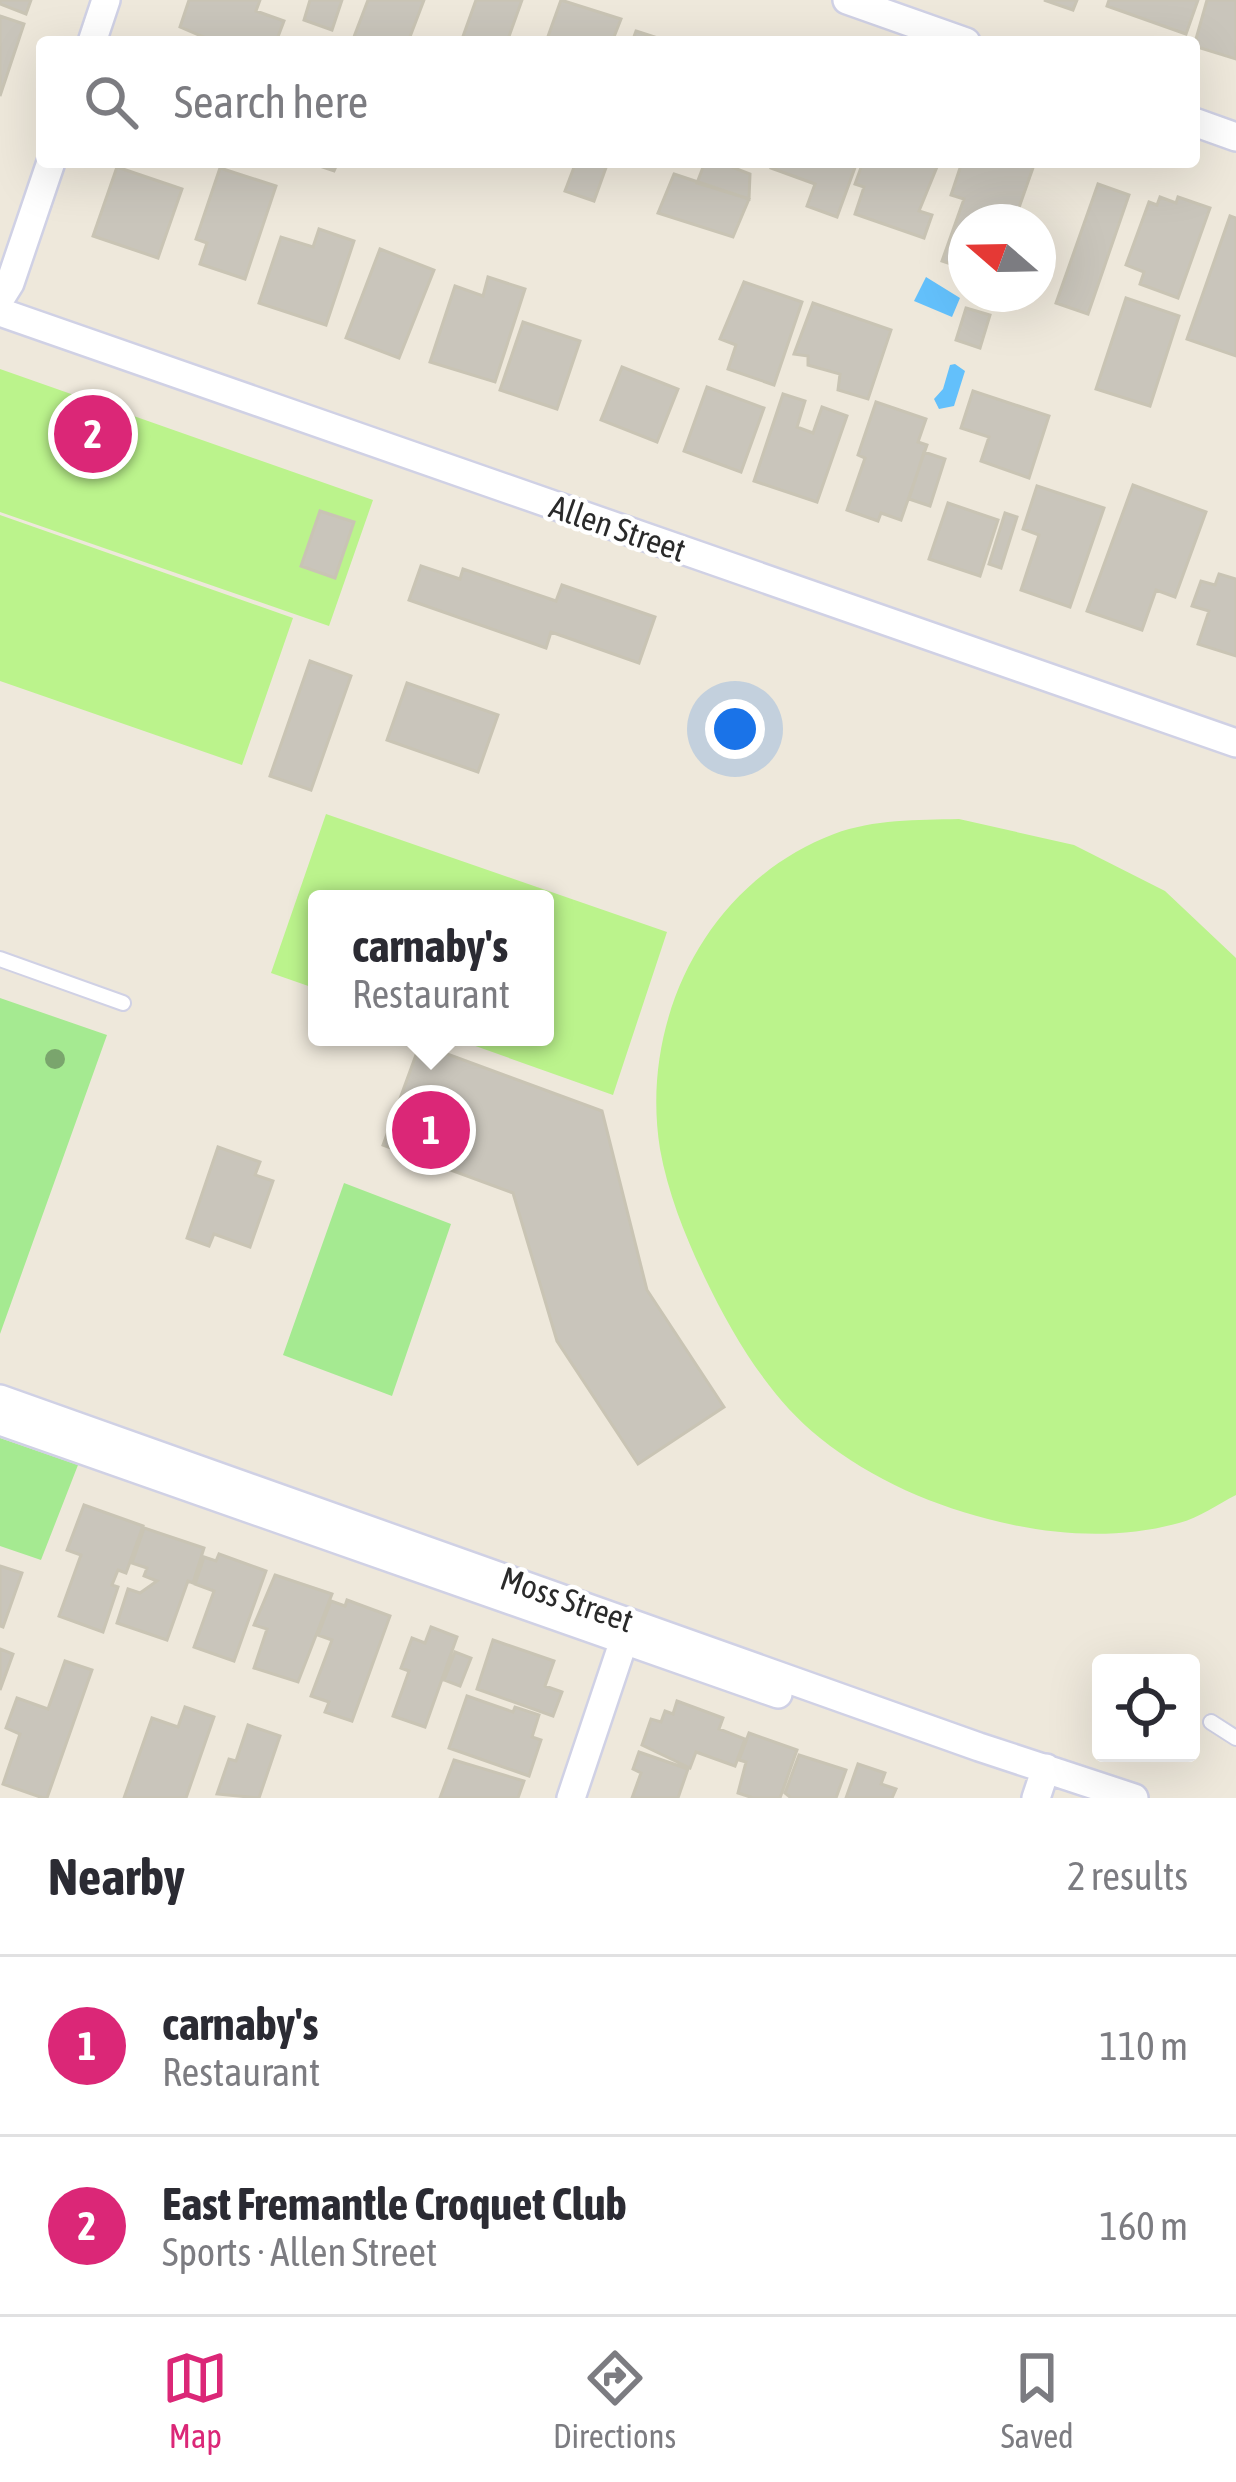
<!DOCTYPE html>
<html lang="en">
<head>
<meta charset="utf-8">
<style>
	:root { --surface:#fff; --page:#f2f2f3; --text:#2b2b33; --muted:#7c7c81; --line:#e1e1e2; --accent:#db2777 }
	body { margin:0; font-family:"Asap Condensed",sans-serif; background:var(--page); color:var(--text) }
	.controls { position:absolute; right:36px; bottom:36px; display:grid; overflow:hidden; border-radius:12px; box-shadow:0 12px 48px #0002 }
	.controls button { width:108px; height:108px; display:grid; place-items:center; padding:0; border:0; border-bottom:3px solid var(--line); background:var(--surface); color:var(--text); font:60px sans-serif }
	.compass { position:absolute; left:948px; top:204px; width:108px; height:108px; border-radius:50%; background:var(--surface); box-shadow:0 12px 48px #0002; rotate:290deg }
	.you { position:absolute; left:735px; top:729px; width:42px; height:42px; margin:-30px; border:9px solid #fff; border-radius:50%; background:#1a73e8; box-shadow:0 0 0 18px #1a73e833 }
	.badge { display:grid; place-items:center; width:78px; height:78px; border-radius:50%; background:var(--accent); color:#fff; font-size:39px; font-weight:700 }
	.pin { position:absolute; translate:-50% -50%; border:6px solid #fff; box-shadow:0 3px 12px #0006 }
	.popup { position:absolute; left:308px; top:890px; width:246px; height:156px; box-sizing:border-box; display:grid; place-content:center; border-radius:12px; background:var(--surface); filter:drop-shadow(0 3px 9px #0005); font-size:39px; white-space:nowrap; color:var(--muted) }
	.popup b { font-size:45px; color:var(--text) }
	.popup::after { content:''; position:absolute; left:50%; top:100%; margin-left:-24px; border:24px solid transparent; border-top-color:var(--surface) }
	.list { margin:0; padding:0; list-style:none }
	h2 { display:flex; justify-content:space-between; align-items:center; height:156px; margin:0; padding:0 48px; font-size:51px }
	h2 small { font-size:39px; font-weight:400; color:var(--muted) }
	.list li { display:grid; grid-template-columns:78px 1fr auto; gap:36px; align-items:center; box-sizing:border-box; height:180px; padding:0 48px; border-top:3px solid var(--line) }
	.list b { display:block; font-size:45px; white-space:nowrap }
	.list p { margin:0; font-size:39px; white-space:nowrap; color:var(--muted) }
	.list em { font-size:39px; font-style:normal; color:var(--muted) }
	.icon { flex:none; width:66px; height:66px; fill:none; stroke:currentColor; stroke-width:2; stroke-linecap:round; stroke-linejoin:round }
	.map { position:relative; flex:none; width:1236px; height:1798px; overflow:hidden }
	.search { position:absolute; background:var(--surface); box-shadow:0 12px 48px #0002; left:36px; right:36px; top:36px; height:132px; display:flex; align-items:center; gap:30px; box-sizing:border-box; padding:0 42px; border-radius:12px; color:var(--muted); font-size:45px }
	.sheet { height:516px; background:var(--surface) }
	nav { display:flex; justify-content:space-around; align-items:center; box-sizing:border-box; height:168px; border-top:3px solid var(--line); background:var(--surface); font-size:33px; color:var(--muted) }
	nav a { display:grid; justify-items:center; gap:6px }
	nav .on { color:var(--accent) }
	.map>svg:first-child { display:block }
	.green { fill:#a5ea91 }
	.pitch { fill:#bbf38c }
	.water { fill:#63c0fb }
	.building { fill:#c9c5bb; stroke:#c9c4b4; stroke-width:3 }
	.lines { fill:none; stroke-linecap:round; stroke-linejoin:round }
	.lane-casing { stroke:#d0d1e5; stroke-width:18 }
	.street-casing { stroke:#d0d1e5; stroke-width:32 }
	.lane { stroke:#fff; stroke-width:14 }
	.street { stroke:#fff; stroke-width:27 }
	.tree { fill:#7aa56d }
	.labels { text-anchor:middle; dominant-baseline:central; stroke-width:9; stroke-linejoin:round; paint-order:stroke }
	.street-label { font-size:33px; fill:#2a2a2a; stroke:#fff }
</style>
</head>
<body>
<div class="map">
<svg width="1236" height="1798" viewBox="0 0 1236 1798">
	<rect width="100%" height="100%" fill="#eee8db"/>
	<!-- green -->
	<path class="green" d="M0,998L107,1035L0,1334Z
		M344,1183L451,1224L392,1396L283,1355Z
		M0,1438L78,1465L41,1560L0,1546Z"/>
	<!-- pitch -->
	<path class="pitch" d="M0,369L373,500L329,626L0,512Z
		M0,515L293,618L242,765L0,681Z
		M326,814L667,932L613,1095L450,1037H545V899H317V989L271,973Z
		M959,819L1074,845L1165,891L1236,958V1495C1218,1504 1199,1518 1179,1523C1121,1539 1058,1536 1000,1522C936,1507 872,1480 820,1438C769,1397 733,1336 705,1278C686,1238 668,1194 660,1149C639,1018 708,882 834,834C874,819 917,820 959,819Z"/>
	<!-- water -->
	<path class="water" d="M926,277L960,298L952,317L914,301Z
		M955,364L965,371L954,406L939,409L934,399L943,389L950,365Z"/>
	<!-- building -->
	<path class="building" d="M0,0H31L26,14L0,4Z
		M189,0H260L256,11L284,21L276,42H215L180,27Z
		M310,0H342L332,30L304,20Z
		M368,0H424L408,42H352Z
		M476,0H522L507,42H461Z
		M561,0L621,19L612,42H546Z
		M1044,0H1077L1073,10Z
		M1109,0H1198L1186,34L1107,6Z
		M1207,0H1236V59L1194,46Z
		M0,16L24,24L0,96Z
		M636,31L670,42H632Z
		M308,162H338L334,171Z
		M576,162H608L594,201L565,191Z
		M705,162H719L750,174L749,199L697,183Z
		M773,162H857L837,217L807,206L815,184L771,168Z
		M863,162H939L919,211L932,215L924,238L855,214L864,187L855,184Z
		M962,162H1035L1014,222H966V269L942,261L964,199L951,195Z
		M117,167L182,189L158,258L93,236Z
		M220,168L276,186L245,279L200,264L207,243L196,239Z
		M674,174L749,199L733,237L658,213Z
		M1098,184L1129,195L1088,314L1056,303Z
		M1160,197L1176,203L1178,197L1210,208L1178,298L1140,284L1144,272L1126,265L1149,202L1157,205Z
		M1230,216L1236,218V356L1187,339Z
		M319,229L354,241L326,325L259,303L281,237L313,247Z
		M380,249L434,270L399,358L346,338Z
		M488,277L525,289L495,382L430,362L455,286L483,296Z
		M744,282L802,302L774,385L728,369L736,345L720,339Z
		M1126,298L1179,316L1150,406L1096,389Z
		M813,303L891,330L868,399L838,390L840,374L808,365V356L794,354Z
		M966,308L990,315L980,348L956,340Z
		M523,322L580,341L557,409L500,390Z
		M622,367L678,389L657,442L601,420Z
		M707,387L764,408L741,472L684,451Z
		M973,391L1049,416L1029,478L981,461L989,437L961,428Z
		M783,394L805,401L797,427L813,433L822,407L847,416L817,502L754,481Z
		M876,402L926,419L918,442L927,445L901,520L881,513L878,521L847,510L865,458L858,455Z
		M924,452L945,459L930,506L909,499Z
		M1133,485L1206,512L1175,597L1156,590L1142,630L1087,611Z
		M1037,486L1104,508L1070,607L1021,590L1039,535L1023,529Z
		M948,503L998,520L980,576L929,559Z
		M320,511L354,522L335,578L301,566Z
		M1005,513L1017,517L1001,568L989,564Z
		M421,566L460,579L463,569L556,601L562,585L655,617L639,663L551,632L546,648L409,600Z
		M1219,574L1236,579V656L1198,644L1209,611L1192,606L1201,581L1215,585Z
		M310,661L351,676L311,790L270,776Z
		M407,683L498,715L478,772L387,740Z
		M420,1044L602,1111L647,1290L724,1407L638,1464L557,1341L513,1193L383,1145Z
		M218,1147L260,1162L255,1175L273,1181L250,1247L214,1234L209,1246L187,1238Z
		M84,1505L143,1526L126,1573L118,1570L112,1585L118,1587L103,1632L59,1616L81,1555L67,1550Z
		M144,1528L204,1548L193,1583L188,1581L167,1640L117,1623L128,1589L140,1593L157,1581L144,1576L147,1568L132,1563Z
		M219,1554L266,1571L234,1661L194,1647L214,1591L195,1584L204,1557L216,1561Z
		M0,1566L22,1573L3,1627L0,1626Z
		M275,1575L332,1594L298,1682L254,1668L267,1629L254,1625Z
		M347,1600L390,1616L352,1721L325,1712L329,1702L311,1696L332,1640L318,1635L331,1601L345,1606Z
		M431,1627L457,1637L425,1727L393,1716L409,1671L401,1668L412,1638L425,1643Z
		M493,1640L554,1661L545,1686L562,1692L553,1716L477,1689Z
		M0,1649L13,1654L0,1690Z
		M455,1652L471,1658L460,1686L444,1680Z
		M65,1661L92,1670L47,1798H43L3,1784L20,1734L6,1728L17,1698L48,1709Z
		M467,1696L513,1712L515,1707L539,1715L532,1737L541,1740L529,1776L449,1748Z
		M677,1701L723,1718L719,1729L745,1739L735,1766L696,1752L690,1768L642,1745L651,1719L661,1722L665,1711L673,1714Z
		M185,1707L214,1717L186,1798H124L152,1718L178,1727Z
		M248,1725L280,1736L259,1798L217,1794L229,1759L236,1761Z
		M749,1733L797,1750L780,1798H753L738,1793L746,1762L739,1760Z
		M639,1752L688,1769L678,1798H632L641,1773L633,1769Z
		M799,1755L846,1770L836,1798H791L785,1793Z
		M454,1760L524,1781L518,1798H440Z
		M858,1764L885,1773L881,1784L896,1789L892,1798H846Z"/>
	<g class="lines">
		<!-- lane casing -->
		<g class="lane-casing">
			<path id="lane" d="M0,959L123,1003
				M1211,1722L1236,1738"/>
		</g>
		<!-- street casing -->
		<g class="street-casing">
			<path id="street" d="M847,0L966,42
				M92,42L106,0
				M1194,122L1236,137
				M0,299L10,283L51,162
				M0,312L1236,743
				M0,1399L979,1747L1134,1798
				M0,1421L778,1694
				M571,1798L629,1625
				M1036,1798L1046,1768"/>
		</g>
		<!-- lane -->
		<use href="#lane" class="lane"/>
		<!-- street -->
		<use href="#street" class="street"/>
	</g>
	<!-- trees -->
	<circle class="tree" cx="55" cy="1059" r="10"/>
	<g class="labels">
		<!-- street labels -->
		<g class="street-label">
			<text transform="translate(618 528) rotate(19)">Allen Street</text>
			<text transform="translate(567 1599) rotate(19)">Moss Street</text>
		</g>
	</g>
</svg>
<div class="controls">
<button><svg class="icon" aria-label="locate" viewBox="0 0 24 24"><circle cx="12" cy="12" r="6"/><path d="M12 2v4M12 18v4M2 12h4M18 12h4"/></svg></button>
</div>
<svg class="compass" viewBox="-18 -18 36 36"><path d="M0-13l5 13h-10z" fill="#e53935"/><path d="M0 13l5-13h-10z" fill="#7c7c81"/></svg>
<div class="you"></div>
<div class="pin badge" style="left:431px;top:1130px">1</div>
<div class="popup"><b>carnaby's</b>Restaurant</div>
<div class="pin badge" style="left:93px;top:434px">2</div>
<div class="search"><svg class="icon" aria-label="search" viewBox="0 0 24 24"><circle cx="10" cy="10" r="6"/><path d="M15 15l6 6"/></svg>Search here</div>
</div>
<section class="sheet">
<h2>Nearby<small>2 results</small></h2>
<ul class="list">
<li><span class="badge">1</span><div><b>carnaby's</b><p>Restaurant</p></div><em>110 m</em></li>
<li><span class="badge">2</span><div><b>East Fremantle Croquet Club</b><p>Sports · Allen Street</p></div><em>160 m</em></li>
</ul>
</section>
<nav>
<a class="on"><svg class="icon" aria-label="map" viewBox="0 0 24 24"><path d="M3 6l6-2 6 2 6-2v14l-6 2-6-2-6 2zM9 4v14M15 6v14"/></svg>Map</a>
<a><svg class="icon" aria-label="directions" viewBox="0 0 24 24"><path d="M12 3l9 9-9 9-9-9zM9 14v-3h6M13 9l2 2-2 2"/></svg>Directions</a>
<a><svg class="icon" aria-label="saved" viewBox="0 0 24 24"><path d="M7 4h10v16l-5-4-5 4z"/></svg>Saved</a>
</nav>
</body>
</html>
